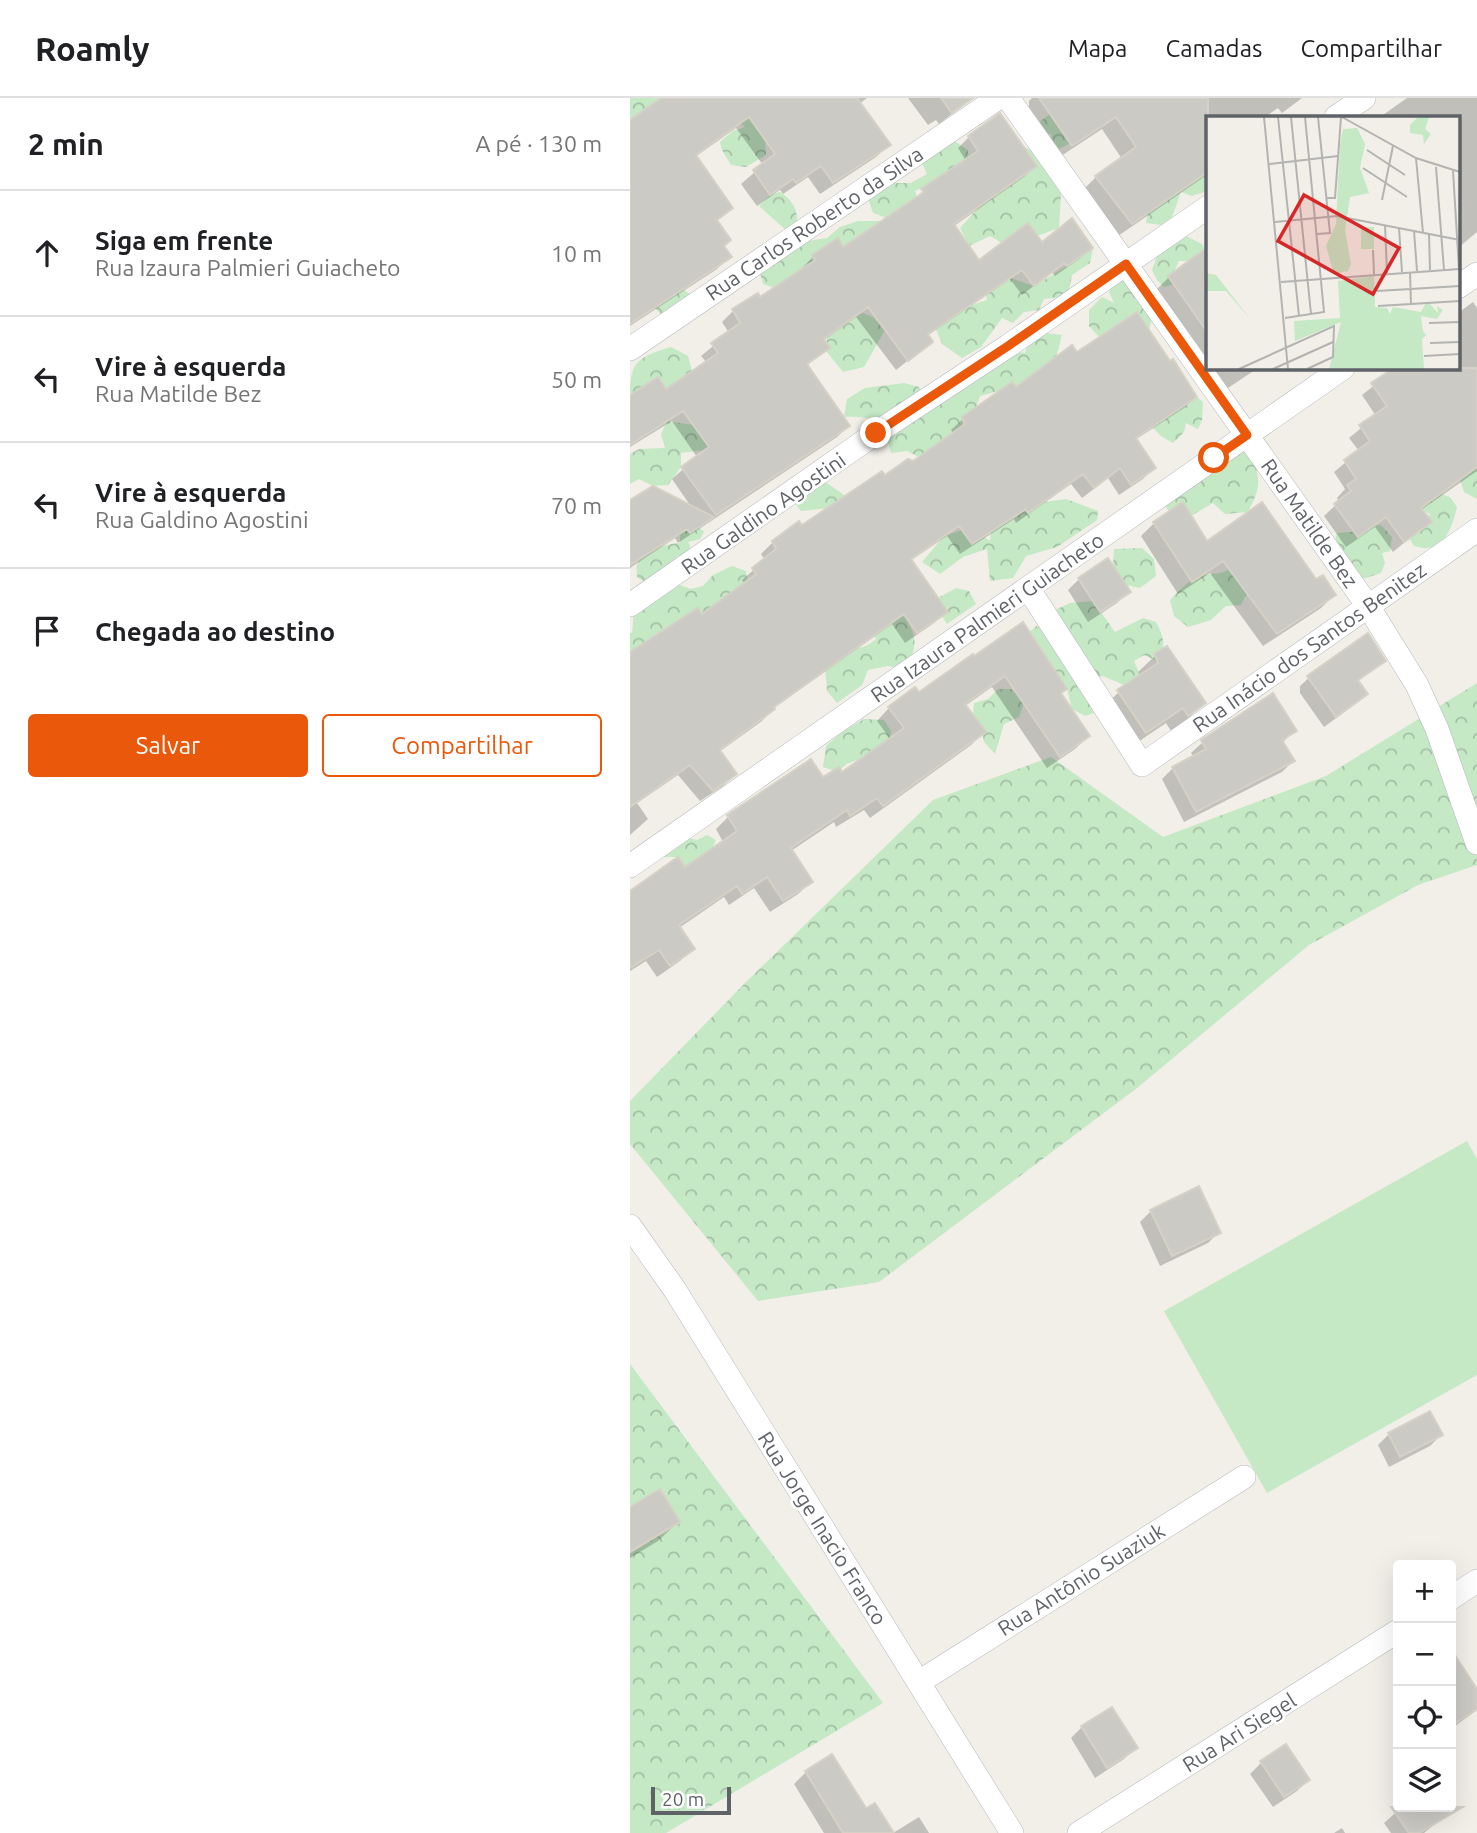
<!DOCTYPE html>
<html lang="pt">
<head>
<meta charset="utf-8">
<style>
	:root { --surface:#fff; --page:#f2f2f2; --text:#202124; --muted:#757577; --line:#e0e0e0; --accent:#ea580c }
	body { margin:0; font-family:Ubuntu,sans-serif; background:var(--page); color:var(--text) }
	.controls { position:absolute; right:21px; bottom:21px; display:grid; overflow:hidden; border-radius:7px; box-shadow:0 7px 28px #0002 }
	.controls button { width:63px; height:63px; display:grid; place-items:center; padding:0; border:0; border-bottom:2px solid var(--line); background:var(--surface); color:var(--text); font:35px sans-serif }
	.scale { position:absolute; left:21px; bottom:18px; width:80px; box-sizing:border-box; padding-left:7px; border:4px solid #5f6368; border-top:0; font-size:19px; line-height:24px; white-space:nowrap; color:#5f6368; -webkit-text-stroke:5px #fff; paint-order:stroke }
	.stop { position:absolute; width:21px; height:21px; margin:-16px; border:5px solid #ea580c; border-radius:50%; background:#fff }
	.stop.end { background:#ea580c; border-color:#fff; box-shadow:0 2px 7px #0008 }
	.list { margin:0; padding:0; list-style:none }
	h2 { display:flex; justify-content:space-between; align-items:center; height:91px; margin:0; padding:0 28px; font-size:30px }
	h2 small { font-size:23px; font-weight:400; color:var(--muted) }
	.list li { display:grid; grid-template-columns:46px 1fr auto; gap:21px; align-items:center; box-sizing:border-box; height:126px; padding:0 28px; border-top:2px solid var(--line) }
	.list b { display:block; font-size:26px; white-space:nowrap }
	.list p { margin:0; font-size:23px; white-space:nowrap; color:var(--muted) }
	.list em { font-size:23px; font-style:normal; color:var(--muted) }
	.actions { display:flex; gap:14px; padding:21px 28px }
	.actions a { flex:1; padding:16px 0; border:2px solid var(--accent); border-radius:7px; text-align:center; font-size:24px; color:var(--accent) }
	.actions .main { background:var(--accent); color:#fff }
	.icon { flex:none; width:38px; height:38px; fill:none; stroke:currentColor; stroke-width:2; stroke-linecap:round; stroke-linejoin:round }
	.map { position:relative; flex:none; width:847px; height:1735px; overflow:hidden }
	header { display:flex; align-items:center; gap:42px; box-sizing:border-box; height:98px; padding:0 35px; background:var(--surface); border-bottom:2px solid var(--line) }
	header strong { font-size:33px }
	nav { display:flex; gap:38px; margin-inline-start:auto; font-size:24px }
	main { display:flex }
	aside { flex:1; background:var(--surface) }
	.map>svg:first-child { display:block }
	.forest { fill:url(#forest-crowns) }
	.park { fill:#c5e8c5 }
	.shadow { fill:#0003 }
	.building { fill:#cccac5; stroke:#d6d1c6; stroke-width:2 }
	.lines { fill:none; stroke-linecap:round; stroke-linejoin:round }
	.minor-casing { stroke:#b5b8bc; stroke-width:24 }
	.minor { stroke:#fff; stroke-width:23 }
	.route { stroke:#ea580c; stroke-width:9 }
	.labels { text-anchor:middle; dominant-baseline:central; stroke-width:5; stroke-linejoin:round; paint-order:stroke }
	.street-label { font-size:21px; fill:#5f6368; stroke:#fff }
	.inset-road { fill:none; stroke:#b3b3b1; stroke-width:2 }
	.view { fill:#d62828; fill-opacity:0.15; stroke:#d62828; stroke-width:3.5 }
	.inset-edge { fill:none; stroke:#5f6368; stroke-width:3.5 }
</style>
</head>
<body>
<header>
<strong>Roamly</strong>
<nav><a>Mapa</a><a>Camadas</a><a>Compartilhar</a></nav>
</header>
<main>
<aside>
<h2>2 min<small>A pé · 130 m</small></h2>
<ul class="list">
<li><svg class="icon" aria-label="ahead" viewBox="0 0 24 24"><path d="M12 20V5M6 11l6-6 6 6"/></svg><div><b>Siga em frente</b><p>Rua Izaura Palmieri Guiacheto</p></div><em>10 m</em></li>
<li><svg class="icon" aria-label="left" viewBox="0 0 24 24"><path d="M17 20v-9H6M10 6l-5 5 5 5"/></svg><div><b>Vire à esquerda</b><p>Rua Matilde Bez</p></div><em>50 m</em></li>
<li><svg class="icon" aria-label="left" viewBox="0 0 24 24"><path d="M17 20v-9H6M10 6l-5 5 5 5"/></svg><div><b>Vire à esquerda</b><p>Rua Galdino Agostini</p></div><em>70 m</em></li>
<li><svg class="icon" aria-label="arrive" viewBox="0 0 24 24"><path d="M6 21V4h12l-3 4 3 4H6"/></svg><div><b>Chegada ao destino</b></div></li>
</ul>
<div class="actions"><a class="main">Salvar</a><a>Compartilhar</a></div>
</aside>
<div class="map">
<svg width="847" height="1735" viewBox="0 0 847 1735">
	<defs>
		<pattern id="forest-crowns" width="20" height="18" patternUnits="userSpaceOnUse" patternTransform="scale(1.75)"><rect width="20" height="18" fill="#c5e8c5"/><path d="M2 6a3 3 0 1 1 6 0M12 15a3 3 0 1 1 6 0" fill="none" stroke="#a3c0a4"/></pattern>
	</defs>
	<rect width="100%" height="100%" fill="#f1efe8"/>
	<!-- forest -->
	<path class="forest" d="M0,0H48L11,14L9,29L0,45Z
		M124,1L135,42L136,57L116,69L101,67L92,52L90,44L103,33L115,29L102,19Z
		M420,16L429,23L430,31L442,35L444,43L429,51L419,46L422,37L414,34L409,24Z
		M323,42L338,52L339,68L285,93L290,108L279,128L243,115L238,100L257,85H281L297,76L290,61Z
		M394,49L403,53L431,96L429,130L407,138L388,132L372,145L360,138L339,148L330,130L348,110L359,90Z
		M574,69H577V93L562,98L551,94L542,119L531,127L516,125L518,113L555,80L562,85Z
		M150,94C162,102 168,111 167,125L158,134L129,108L140,97Z
		M228,123H250L260,139L182,157L184,168L166,197L133,186L130,175L171,144L197,140L210,129Z
		M556,138L572,146L575,152L559,163H549L544,174V186L534,189L527,182L522,172L527,158Z
		M463,150L460,165L442,177L438,198L414,201L409,212L394,214L383,225L372,220L351,249L332,260L312,246L306,231L314,216L357,202L352,182L368,168L384,181L404,188L437,168L445,156Z
		M500,180L524,213L519,232L484,239H469L459,228V212L472,199L484,205L479,194L484,185Z
		M54,192L67,201L35,221L24,209L42,197Z
		M233,215L243,219L255,232L234,269L213,274L196,253L197,239L205,225Z
		M401,233L432,237L426,260L414,269L387,288L350,298L346,309L332,319L333,342L289,359L277,353L261,355C254,324 245,317 214,319L217,301L235,290L274,285L289,289L301,307L342,286L338,278L375,252L395,255Z
		M41,249L58,258L62,273V287L0,309C0,268 0,261 41,249Z
		M567,299L573,304L572,322L568,331L556,325L554,334L543,345L531,338L517,324L548,301Z
		M37,323L76,329L85,345L75,352L51,355V369L38,387L23,388L9,381L0,386V356L9,351L35,350L31,336Z
		M605,350L621,356C631,382 631,389 618,414L595,416L583,405L554,422L539,414L531,399Z
		M847,370V401L834,394L830,382Z
		M191,381L220,401L199,410L171,413L162,402Z
		M807,395L820,399L827,409C821,433 813,457 784,448L777,436L794,418L801,417L794,413L788,405Z
		M436,401L468,413L467,422L427,449L396,458L383,480L360,483L357,451L333,459L310,476L292,464L314,438L341,429L360,443L362,424L378,409Z
		M740,425L752,428L762,439L760,453L752,455L755,465L751,475L736,480L724,481L704,448L707,435L731,433Z
		M66,426L74,434L70,441L58,444L60,448L58,459L47,458L44,469L18,486L7,479C7,475 6,471 7,467C12,452 36,446 50,445V433Z
		M512,450L524,461L526,478L510,490L496,487L483,467L484,451Z
		M594,457L610,473L616,497L611,507L596,508L581,522L558,529L544,518L540,502C549,493 558,482 571,478C581,475 588,477 598,472Z
		M102,468L116,473L118,497L0,577V535H2L4,514L44,485L61,491L73,488L83,477Z
		M326,490L339,493L346,506L317,526L307,510L308,500Z
		M463,503L485,534L513,520L526,524C534,539 536,548 529,564L514,557L504,563L510,577L501,590L473,578L466,580L464,615L455,618L442,611L437,591L423,595L389,544L406,528L416,530L423,513L440,505Z
		M263,507C283,526 295,548 272,570L258,568L238,572L232,587L207,605L197,593L195,569L212,549C227,551 235,551 246,541L240,527Z
		M847,585V767L788,787L679,847L507,990L249,1184L128,1203L0,1046V1003L115,885L303,702L421,659L533,739L696,678Z
		M368,591H381L394,605L389,619L374,626L365,656L354,644L351,628L343,617L344,605L358,601Z
		M234,621L254,622L261,633L258,651L216,666L208,674L193,669L196,648L212,634Z
		M77,737L86,742L82,751L55,769L48,759H32L58,740L67,742Z
		M0,1266L253,1605L36,1735H0Z"/>
	<!-- park -->
	<path class="park" d="M837,1043L847,1061V1277L637,1395L534,1213Z"/>
	<!-- shadow -->
	<path class="shadow" d="M46,0H237L229,6L259,47L246,59L190,96L178,79L153,96L150,92L127,108L111,86L133,67L106,30L65,59L101,110L86,124L92,149L99,158L87,171L0,228V25Z
		M278,0H342L309,26L306,22L298,27Z
		M402,0H672L652,15L648,10L635,19H578V85L574,79L488,138L453,92L466,79L492,61L472,31L428,60L399,18V3Z
		M777,0H847V134L828,150V19H750Z
		M339,39L405,68L394,79L324,128L349,165L412,147L460,150L449,161L425,178L422,174L392,197L380,181L297,238L301,244L266,272L226,219L193,243L198,250L176,268L218,328L207,339L48,445L45,440L0,470V404L62,410L42,381L67,359L42,323L0,349V299L35,293L77,265L71,258L99,235L92,224L103,213L129,202L174,172L172,170L183,159L213,151L282,104L293,93L336,63L328,50Z
		M578,156V266L526,192L539,179Z
		M843,204L847,210V373L791,412L800,423L763,454L745,429L716,449L694,418L709,404L707,400L715,391L704,374L729,353L719,340L746,318L732,297L767,270H828V215Z
		M446,256L565,299L554,310L505,342L524,369L513,381L489,397L478,380L452,400L441,386L386,425L384,421L330,456L317,438L280,463L316,514L304,525L275,545L262,526L144,610L132,623L89,654L104,676L93,688L70,703L48,677L7,705L18,721L0,737V561L72,519L115,487L112,482L135,462L131,456L143,444L283,365L324,337L321,332L333,321L382,286L385,291Z
		M580,270H628L595,292Z
		M524,425L686,484L704,497L691,510L633,548L580,475L548,496L511,438Z
		M478,462L498,494L487,505L458,524L438,492L449,481Z
		M342,558L429,596L458,638L445,651L417,670L362,589L335,608L354,634L341,647L240,720L234,712L206,729L204,724L161,753L181,784L168,796L140,814L124,790L99,807L94,799L49,830L63,851L50,863L27,879L16,863L0,873V797L54,771L93,744L86,731L99,718L193,681L211,676L261,642L247,623L259,610L289,596Z
		M525,558L573,605L557,622L541,633L536,625L499,650L472,610L489,594L511,579L508,574Z
		M753,563L727,584L736,596L724,607L694,629L670,595V588L682,577Z
		M664,633L653,644L663,663L652,674L554,724L532,681L543,670L564,659L561,655L573,644Z
		M521,1113L589,1134L578,1145L530,1168L510,1124Z
		M800,1315L811,1337L800,1348L759,1369L748,1347L759,1336Z
		M0,1411L48,1424L28,1443L0,1460Z
		M826,1562L847,1595V1612L821,1631V1565Z
		M452,1629L505,1650L494,1661L465,1680L441,1640Z
		M631,1665L678,1682L667,1693L643,1709L620,1676Z
		M176,1674L235,1713L262,1735H194L164,1686Z
		M772,1709H802L811,1721L794,1735H761L754,1725Z
		M289,1719L299,1735H263Z
		M712,1730L715,1735H704Z"/>
	<!-- building -->
	<path class="building" d="M31,0H227L261,47L203,85L191,68L166,85L163,81L140,97L123,72L145,56L119,19L66,57L103,110L87,122L101,142L94,148L102,159L0,226V22Z
		M311,0H343L322,15Z
		M409,0H578V74L502,126L465,78L506,49L486,19L442,48Z
		M370,15L407,68L324,126L349,162L398,125L412,144L442,120L463,150L437,168L434,165L404,188L392,172L298,236L303,244L278,263L238,209L194,241L200,250L177,266L220,328L86,417L51,369L79,349L53,313L0,347V297L28,279L36,291L88,255L81,245L110,225L102,211L128,195L130,199L185,162L182,157L208,140L213,149L294,94L291,91L348,53L338,38Z
		M578,149V235L538,178Z
		M507,214L540,263L543,261L567,299L506,340L526,370L501,387L490,370L464,390L453,376L398,415L396,411L342,446L329,428L281,461L318,514L287,535L274,516L144,609L145,611L90,652L107,676L83,693L60,667L0,709V554L68,510L72,516L126,476L122,470L146,451L142,443L169,423L172,427L252,373L255,377L278,361L283,363L335,326L332,319L382,284L386,289L442,247L447,254Z
		M764,270H847V369L791,410L802,424L774,444L756,419L728,439L704,406L721,393L717,387L726,381L714,362L740,343L729,327L757,308L741,285Z
		M23,388L84,419L60,435L57,431L0,467V402Z
		M553,404L577,443L632,404L686,481L693,477L706,497L647,536L593,463L562,484L523,424Z
		M478,460L501,494L470,514L448,480Z
		M393,524L437,591L431,595L460,638L430,659L375,578L335,606L356,634L253,708L247,700L220,718L217,712L161,750L183,784L153,803L137,779L112,796L107,788L49,827L65,851L40,868L29,852L0,870V793L48,759L55,769L107,733L97,717L181,661L193,679L209,669L212,674L274,630L258,609L285,589L289,594L343,556L344,558Z
		M738,535L756,563L728,582L738,596L706,619L677,578Z
		M537,548L576,605L558,618L553,610L516,635L487,592L528,565L524,556Z
		M643,595L667,633L652,642L665,663L566,714L542,669L576,651L571,642Z
		M569,1088L591,1135L542,1158L520,1112Z
		M800,1313L813,1337L770,1359L758,1335Z
		M30,1391L50,1424L0,1454V1409Z
		M821,1551L847,1591V1611L821,1628Z
		M482,1609L508,1650L477,1670L451,1628Z
		M656,1646L680,1682L654,1699L630,1663Z
		M202,1656L236,1710L245,1705L264,1735H213L175,1673Z
		M761,1709H833L789,1735H779Z"/>
	<g class="lines">
		<!-- minor casing -->
		<g class="minor-casing">
			<path id="minor" d="M378,0L738,508L787,587L807,631L847,745
				M706,19L734,0
				M828,189L847,176
				M0,251L368,0
				M398,490L512,667L847,432
				M0,507L246,335L378,248L578,109
				M0,768L713,270
				M0,1128L45,1192L382,1735
				M821,1500L847,1483
				M289,1584L614,1379
				M449,1735L768,1533"/>
		</g>
		<!-- minor -->
		<use href="#minor" class="minor"/>
	</g>
	<g class="lines">
		<!-- route -->
		<path class="route" d="M246,335L378,248L496,166L617,337L584,360"/>
	</g>
	<g class="labels">
		<!-- street labels -->
		<g class="street-label">
			<text transform="translate(184 125) rotate(-34)">Rua Carlos Roberto da Silva</text>
			<text transform="translate(133 415) rotate(-35)">Rua Galdino Agostini</text>
			<text transform="translate(680 425) rotate(55)">Rua Matilde Bez</text>
			<text transform="translate(357 519) rotate(-35)">Rua Izaura Palmieri Guiacheto</text>
			<text transform="translate(679 549) rotate(-35)">Rua Inácio dos Santos Benitez</text>
			<text transform="translate(193 1430) rotate(58)">Rua Jorge Inacio Franco</text>
			<text transform="translate(451 1481) rotate(-32)">Rua Antônio Suaziuk</text>
			<text transform="translate(609 1634) rotate(-32)">Rua Ari Siegel</text>
		</g>
	</g>
	<!-- overview -->
	<g transform="translate(576 18)">
		<rect width="254" height="254" fill="#f1efe8"/>
		<path d="M223,1L219,13L225,18L218,28L217,19L204,17V9L212,1ZM151,12L159,28L154,52L163,77L144,81L139,114L145,148L142,155L128,158L120,130L130,108L134,29L137,13ZM0,157L10,159L45,204L20,175H0ZM168,160L169,191L181,192L184,198L187,191L215,196L221,185L232,197L231,190L237,194L231,203L215,200L217,215L220,219L225,215L216,223L218,253H123L135,206L89,225L88,205L134,202L132,165Z" fill="#c5e8c5"/>
		<path d="M155,111H168V133H155Z" fill="#c5e8c5"/>
		<path class="inset-road" d="M58,1L82,253M72,1L93,200M85,1L105,198M136,1L210,42L254,56M161,34L199,59M210,42L217,117M63,48L132,40M230,51L238,154M157,52L201,81M247,55L253,153M121,82H129L135,1M176,84L187,30M69,106L131,100L254,124M179,109L181,157M193,112L196,156M208,115L211,155M111,118L124,117L112,1M223,118L224,154M167,134L168,158M204,156L205,188M75,166L254,153M171,175L254,170M172,190L254,185M79,202L118,196L99,1M223,207L254,206M224,227L254,226M218,240L254,238M33,253L128,210L127,241L101,253M67,253L127,226"/>
		<path class="view" d="M98,79L193,132L167,178L72,125Z"/>
		<rect width="254" height="254" class="inset-edge"/>
	</g>
</svg>
<div class="controls">
<button>+</button>
<button>−</button>
<button><svg class="icon" aria-label="locate" viewBox="0 0 24 24"><circle cx="12" cy="12" r="6"/><path d="M12 2v4M12 18v4M2 12h4M18 12h4"/></svg></button>
<button><svg class="icon" aria-label="layers" viewBox="0 0 24 24"><path d="M12 4l9 5-9 5-9-5zM3 14l9 5 9-5"/></svg></button>
</div>
<div class="scale">20 m</div>
<div class="stop" style="left:584px;top:360px"></div>
<div class="stop end" style="left:246px;top:335px"></div>
</div>
</main>
</body>
</html>
